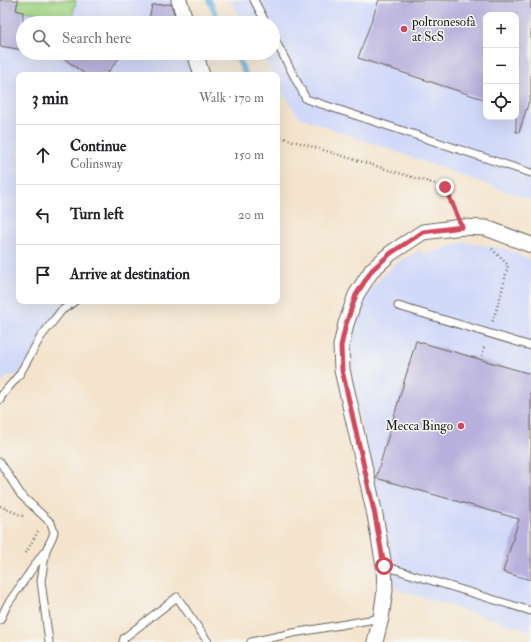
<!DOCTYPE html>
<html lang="en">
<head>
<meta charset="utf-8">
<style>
	:root { --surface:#fff; --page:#f2f2f2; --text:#202124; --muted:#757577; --line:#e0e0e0 }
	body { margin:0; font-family:"IM FELL Double Pica",serif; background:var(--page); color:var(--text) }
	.controls { position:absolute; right:12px; top:12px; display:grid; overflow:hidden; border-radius:8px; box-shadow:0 4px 16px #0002 }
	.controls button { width:36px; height:36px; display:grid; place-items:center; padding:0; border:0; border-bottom:1px solid var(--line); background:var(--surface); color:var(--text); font:20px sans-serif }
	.stop { position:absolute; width:12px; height:12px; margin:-9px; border:3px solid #d1495b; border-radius:50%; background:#fff }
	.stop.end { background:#d1495b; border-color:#fff; box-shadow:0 1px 4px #0008 }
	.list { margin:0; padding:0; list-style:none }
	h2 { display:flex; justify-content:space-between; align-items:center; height:52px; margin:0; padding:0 16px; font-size:17px }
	h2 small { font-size:13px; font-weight:400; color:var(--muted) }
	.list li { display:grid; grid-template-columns:26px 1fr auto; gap:12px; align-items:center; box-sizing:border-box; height:60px; padding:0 16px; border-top:1px solid var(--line) }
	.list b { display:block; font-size:15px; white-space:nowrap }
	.list p { margin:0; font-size:13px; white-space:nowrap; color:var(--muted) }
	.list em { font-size:13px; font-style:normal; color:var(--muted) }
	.icon { flex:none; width:22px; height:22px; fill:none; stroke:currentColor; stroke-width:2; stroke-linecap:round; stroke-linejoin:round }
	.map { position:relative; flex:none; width:531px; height:642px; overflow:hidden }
	.search { position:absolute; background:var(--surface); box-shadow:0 4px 16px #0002; left:16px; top:16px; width:264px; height:44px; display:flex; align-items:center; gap:10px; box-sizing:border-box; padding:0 14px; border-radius:22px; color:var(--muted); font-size:15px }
	.panel { position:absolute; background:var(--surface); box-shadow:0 4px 16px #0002; left:16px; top:72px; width:264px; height:232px; border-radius:8px }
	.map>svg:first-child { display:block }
	.built { fill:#d1d9f9; fill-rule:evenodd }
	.park { fill:#a2d584; stroke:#5f7850 }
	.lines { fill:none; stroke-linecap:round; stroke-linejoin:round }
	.stream { stroke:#66b2df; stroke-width:5.5 }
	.building { fill:#b8b0dd }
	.lane-casing { stroke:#68625a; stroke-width:9 }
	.street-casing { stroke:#68625a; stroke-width:17 }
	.path { stroke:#68625a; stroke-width:2.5; stroke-dasharray:1 3; stroke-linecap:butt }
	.lane { stroke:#fff; stroke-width:7 }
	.street { stroke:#fff; stroke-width:15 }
	.route { stroke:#d1495b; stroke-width:5 }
	.poi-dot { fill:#d1495b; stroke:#f6f6f2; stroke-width:1.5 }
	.labels { text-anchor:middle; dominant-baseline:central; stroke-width:3; stroke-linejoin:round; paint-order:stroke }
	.poi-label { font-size:13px; fill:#1c1c1c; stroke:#f6f6f2; text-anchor:start }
</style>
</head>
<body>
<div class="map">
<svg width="531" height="642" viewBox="0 0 531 642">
	<rect width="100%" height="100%" fill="#f6f6f2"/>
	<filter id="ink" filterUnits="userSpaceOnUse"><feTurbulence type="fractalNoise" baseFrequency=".025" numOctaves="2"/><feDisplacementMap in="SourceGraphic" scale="8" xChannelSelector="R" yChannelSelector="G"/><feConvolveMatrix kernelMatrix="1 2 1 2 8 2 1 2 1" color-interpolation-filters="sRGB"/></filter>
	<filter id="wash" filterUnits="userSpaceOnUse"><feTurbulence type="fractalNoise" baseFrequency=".012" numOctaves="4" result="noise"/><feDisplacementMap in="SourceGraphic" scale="16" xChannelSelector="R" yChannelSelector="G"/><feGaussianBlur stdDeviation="0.9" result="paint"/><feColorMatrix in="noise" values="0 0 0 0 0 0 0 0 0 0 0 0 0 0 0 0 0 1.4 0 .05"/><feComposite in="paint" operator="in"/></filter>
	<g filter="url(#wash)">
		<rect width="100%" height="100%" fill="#f4e4cd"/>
		<!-- built -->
		<path class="built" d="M0,0H179L186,23H23V53H195L202,75H19V301H75L60,311L19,375L7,377L0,384Z
			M230,0H531V200L299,117L286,98L277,82V75H273L260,53H273V23H243ZM486,15H516V117H486Z
			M464,242L506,249L531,260V631L396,589L377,497L353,387L349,354L353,320L373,286L393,265L420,250L426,255Z"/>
		<!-- park -->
		<path class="park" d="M19,0H76L72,19L18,10Z"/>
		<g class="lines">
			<!-- stream -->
			<path class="stream" d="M209,0L220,23
				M235,53L246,75"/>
		</g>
		<g id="blocks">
			<!-- building -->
			<path class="building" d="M0,0H18L16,10L23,12V50L0,46Z
				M379,0H531V95L519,132H516V15H486V100L358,58Z
				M171,4L177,23L149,20L152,5Z
				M57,53H123L106,75H86Z
				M416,341L531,374V580L503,572L519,519L376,478Z"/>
		</g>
	</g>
	<g filter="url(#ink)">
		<use href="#blocks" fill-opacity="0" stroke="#68625a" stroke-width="1"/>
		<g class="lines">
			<!-- lane casing -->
			<g class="lane-casing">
				<path id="lane" d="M254,0L266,23
					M273,36L306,99L531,173
					M398,306L531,346
					M0,400L2,395L19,375L40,338L61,311L75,301
					M0,462L21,495L51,523L54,532L52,538L46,550L41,581L49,642
					M384,566L531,611
					M0,620L7,605L44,552
					M123,642L124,638L177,597L208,642
					M251,642L293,633L381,618"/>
			</g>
			<!-- street casing -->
			<g class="street-casing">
				<path id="street" d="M179,0L186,23
					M195,53L202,75
					M375,642L381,618L385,590L384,566L375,515L365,470L342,370L341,346L346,324L356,295L372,270L391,253L423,232L462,227L486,228L531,245"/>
			</g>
			<!-- path -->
			<path class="path" d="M277,136L445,187L455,212
				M492,249L508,265L501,295L492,323
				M482,356L485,345
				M0,506L25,517
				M26,553L39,529"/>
			<!-- lane -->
			<use href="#lane" class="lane"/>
			<!-- street -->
			<use href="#street" class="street"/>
		</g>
	</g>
	<g class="lines" filter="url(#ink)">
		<!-- route -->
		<path class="route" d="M384,566L375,515L342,370L341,346L346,324L356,295L372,270L391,253L423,232L462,227L445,187"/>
	</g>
	<!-- markers -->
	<g class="poi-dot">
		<circle cx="404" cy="29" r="4"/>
		<circle cx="461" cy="426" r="4"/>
	</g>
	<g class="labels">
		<!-- poi labels -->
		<g class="poi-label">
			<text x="412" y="22">poltronesofà<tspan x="412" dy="15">at ScS</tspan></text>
			<text x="453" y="426" text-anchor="end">Mecca Bingo</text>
		</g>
	</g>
</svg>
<div class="controls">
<button>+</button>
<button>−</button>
<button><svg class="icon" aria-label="locate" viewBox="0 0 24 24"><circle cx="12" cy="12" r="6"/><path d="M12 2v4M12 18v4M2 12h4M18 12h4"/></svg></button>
</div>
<div class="stop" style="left:384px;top:566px"></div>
<div class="stop end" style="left:445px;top:187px"></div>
<div class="search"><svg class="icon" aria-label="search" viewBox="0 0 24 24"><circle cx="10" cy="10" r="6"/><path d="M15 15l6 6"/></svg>Search here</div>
<section class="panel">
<h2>3 min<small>Walk · 170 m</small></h2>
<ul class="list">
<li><svg class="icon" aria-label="ahead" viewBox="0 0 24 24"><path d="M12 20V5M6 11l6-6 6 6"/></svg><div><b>Continue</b><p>Colinsway</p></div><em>150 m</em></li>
<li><svg class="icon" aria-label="left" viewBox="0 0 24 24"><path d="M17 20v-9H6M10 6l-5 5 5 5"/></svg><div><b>Turn left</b></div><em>20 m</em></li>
<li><svg class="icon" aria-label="arrive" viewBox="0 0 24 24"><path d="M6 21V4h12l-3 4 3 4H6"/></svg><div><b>Arrive at destination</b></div></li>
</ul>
</section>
</div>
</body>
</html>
